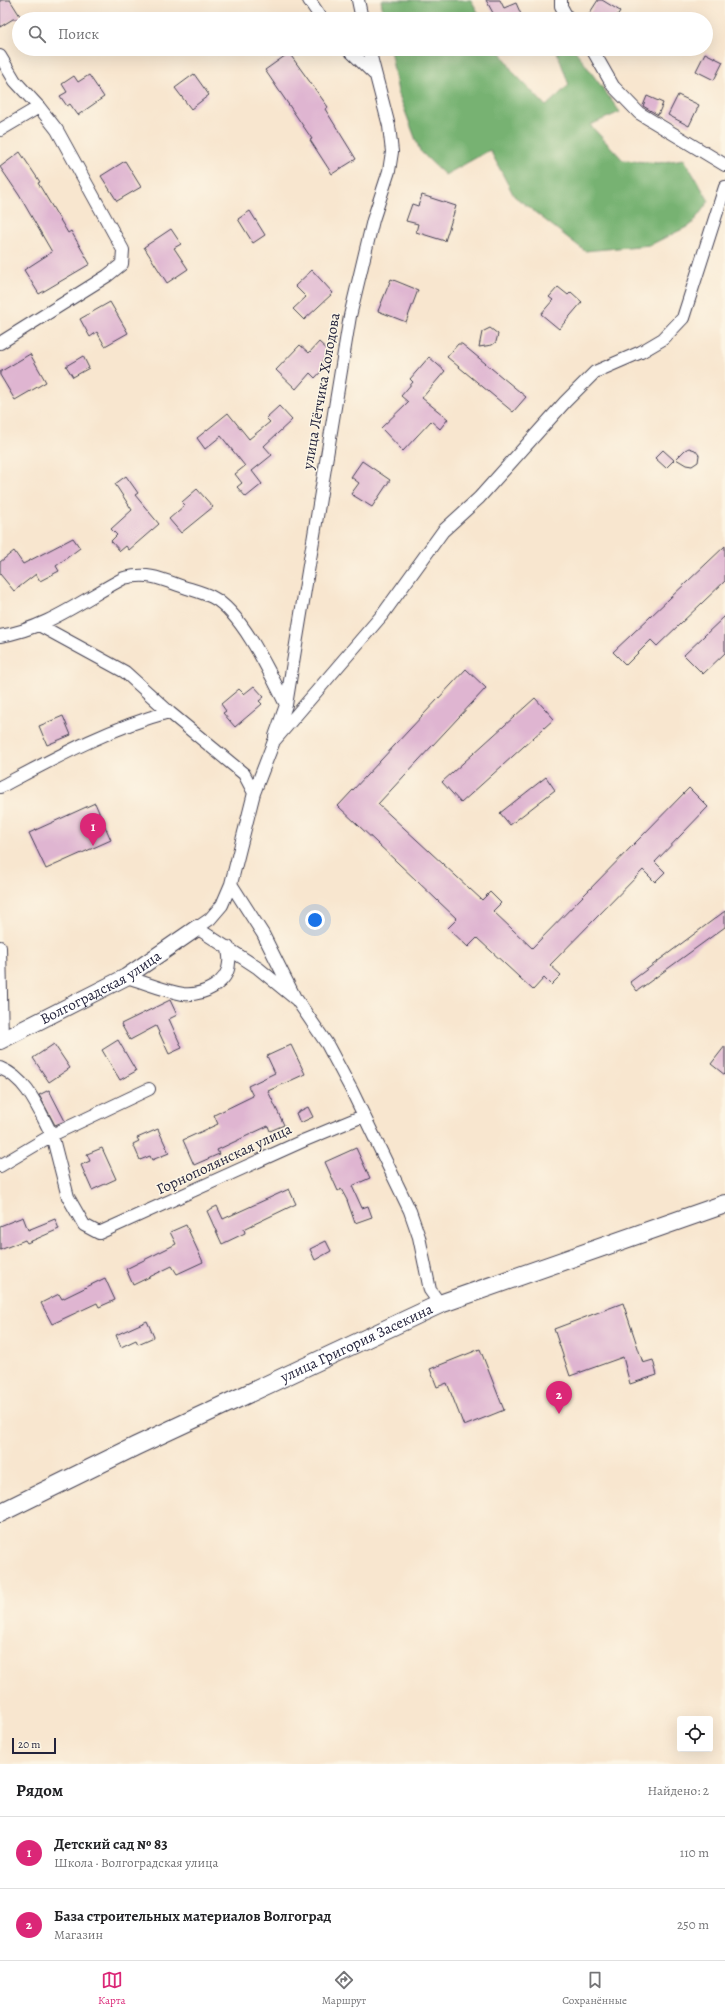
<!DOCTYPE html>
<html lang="ru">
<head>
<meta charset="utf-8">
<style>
	:root { --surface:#fff; --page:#f6f6f6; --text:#202124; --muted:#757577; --line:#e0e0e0; --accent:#db2777 }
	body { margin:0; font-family:Alegreya,serif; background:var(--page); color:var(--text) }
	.controls { position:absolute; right:12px; bottom:12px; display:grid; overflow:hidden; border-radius:4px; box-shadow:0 4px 16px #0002 }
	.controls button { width:36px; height:36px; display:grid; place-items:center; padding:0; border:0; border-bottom:1px solid var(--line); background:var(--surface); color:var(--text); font:20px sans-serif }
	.scale { position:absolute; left:12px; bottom:10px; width:44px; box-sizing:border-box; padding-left:4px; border:2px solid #22223b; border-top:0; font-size:11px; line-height:14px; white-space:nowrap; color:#22223b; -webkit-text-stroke:3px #fcf5e5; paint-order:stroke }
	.you { position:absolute; left:315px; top:920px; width:14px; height:14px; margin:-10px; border:3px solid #fff; border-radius:50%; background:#1a73e8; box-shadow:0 0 0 6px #1a73e833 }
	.badge { display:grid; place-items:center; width:26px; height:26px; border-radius:50%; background:var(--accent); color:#fff; font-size:13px; font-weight:700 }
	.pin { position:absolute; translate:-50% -33px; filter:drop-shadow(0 1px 2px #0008) }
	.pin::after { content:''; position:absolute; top:21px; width:14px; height:12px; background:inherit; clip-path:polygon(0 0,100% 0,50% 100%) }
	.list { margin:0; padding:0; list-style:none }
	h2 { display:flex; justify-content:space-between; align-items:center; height:52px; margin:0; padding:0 16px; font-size:17px }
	h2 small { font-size:13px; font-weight:400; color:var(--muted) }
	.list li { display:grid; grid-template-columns:26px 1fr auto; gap:12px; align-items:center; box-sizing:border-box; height:72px; padding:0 16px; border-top:1px solid var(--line) }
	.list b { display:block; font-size:15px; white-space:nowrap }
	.list p { margin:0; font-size:13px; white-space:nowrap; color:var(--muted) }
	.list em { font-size:13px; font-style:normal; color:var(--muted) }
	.icon { flex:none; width:22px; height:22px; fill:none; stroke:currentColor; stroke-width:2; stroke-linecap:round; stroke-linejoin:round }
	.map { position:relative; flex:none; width:725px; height:1764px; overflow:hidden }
	.search { position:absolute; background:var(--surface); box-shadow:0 4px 16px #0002; left:12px; right:12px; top:12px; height:44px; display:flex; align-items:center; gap:10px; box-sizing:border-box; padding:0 14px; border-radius:22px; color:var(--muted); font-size:15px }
	.sheet { height:196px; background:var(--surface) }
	nav { display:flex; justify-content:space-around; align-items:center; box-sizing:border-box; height:56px; border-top:1px solid var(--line); background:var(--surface); font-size:11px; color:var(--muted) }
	nav a { display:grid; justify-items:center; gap:2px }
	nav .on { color:var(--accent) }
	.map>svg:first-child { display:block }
	.forest { fill:#77b272; stroke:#4c6a56 }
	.building { fill:#dfb5d1 }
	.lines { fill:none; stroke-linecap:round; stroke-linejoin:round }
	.minor-casing { stroke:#423f51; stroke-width:14 }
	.tertiary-casing { stroke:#423f51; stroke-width:18 }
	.secondary-casing { stroke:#423f51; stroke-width:20 }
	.minor { stroke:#fff; stroke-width:12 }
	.tertiary { stroke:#fff; stroke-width:16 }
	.secondary { stroke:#fff; stroke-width:18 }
	.labels { text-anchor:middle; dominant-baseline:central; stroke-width:3; stroke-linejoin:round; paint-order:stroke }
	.street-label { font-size:15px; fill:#22223b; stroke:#fcf5e5 }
</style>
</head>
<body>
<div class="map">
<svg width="725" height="1764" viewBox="0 0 725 1764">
	<rect width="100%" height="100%" fill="#fcf5e5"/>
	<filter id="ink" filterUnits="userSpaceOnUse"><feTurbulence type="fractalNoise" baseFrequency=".025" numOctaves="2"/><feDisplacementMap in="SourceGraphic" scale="8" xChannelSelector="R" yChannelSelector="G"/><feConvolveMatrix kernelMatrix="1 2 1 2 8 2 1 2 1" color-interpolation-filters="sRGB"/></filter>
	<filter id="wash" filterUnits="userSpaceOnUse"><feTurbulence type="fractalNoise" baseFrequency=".012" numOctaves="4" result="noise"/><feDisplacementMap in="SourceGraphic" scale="16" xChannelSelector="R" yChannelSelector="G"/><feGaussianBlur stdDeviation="0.9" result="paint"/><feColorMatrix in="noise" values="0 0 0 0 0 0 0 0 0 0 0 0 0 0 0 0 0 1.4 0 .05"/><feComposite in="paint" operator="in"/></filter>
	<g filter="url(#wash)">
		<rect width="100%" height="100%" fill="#f8e6cf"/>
		<!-- forest -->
		<path class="forest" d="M381,0H471L482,19H384Z
			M390,49H499L513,72L546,106L569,85L556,49H574L620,112L590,125L623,160L658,163L684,159L709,201L691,225L650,245L585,251L514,196L490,150L445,175L420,151L398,92Z"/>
		<g id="blocks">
			<!-- building -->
			<path class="building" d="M0,0H10L22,19H13L0,27Z
				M486,0H500L504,8L516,3L523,19H478L493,13Z
				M598,0H602L620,11L615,19H597L589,14Z
				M289,53L328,107L325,109L356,159L332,174L310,140L312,139L265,70Z
				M705,53L723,62L714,80L696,71Z
				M194,74L209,95L191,109L175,88Z
				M89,75L104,97L78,115L70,104L67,106L60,96L67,92L62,84L74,76L78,82Z
				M678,95L699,105L689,126L668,115Z
				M647,96L663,103L658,115L643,106Z
				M20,152L40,182L38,183L68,233L71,231L90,264L39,294L24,270L52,252L19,195L0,167Z
				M125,161L141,187L117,201L101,176Z
				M422,195L456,206L445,241L416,232L418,224L406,221L412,204L418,206Z
				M250,211L265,235L253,243L238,219Z
				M171,229L181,244L174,248L188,269L167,283L144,247Z
				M312,270L333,293L304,320L293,309L306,297L295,286Z
				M391,279L418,290L406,322L378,311Z
				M558,287L568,295L571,292L582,302L559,329L541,314L553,300L549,297Z
				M110,302L128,333L105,346L97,332L90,337L80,319Z
				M490,328L498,334L496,342L492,345L479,347L482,332Z
				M319,342L330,352L322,361L327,365L315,378L310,373L296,389L276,370L300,345L309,353Z
				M458,344H462L526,397L513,412L447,357Z
				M30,354L46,382L15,400L0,375V372Z
				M83,356L89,368L73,377L66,366Z
				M429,357L445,371L422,398L448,419L440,429L431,421L403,451L381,428L408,402L401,396L413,382L410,379Z
				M279,406L292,420L264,446L272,455L252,471L262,484L246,497L237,487L242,483L235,474L245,466L221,436L205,449L197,438L228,413L249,439L270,422L266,418Z
				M689,448L695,450L699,455L698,462L692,466L686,465L676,459L685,450Z
				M663,450L674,460L666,468L655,458Z
				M362,461L390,480L372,507L351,494L359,483L351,477Z
				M126,476L138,493L135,495L159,524L129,550L126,546L120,551L111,541L117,535L111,529L132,510L115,484Z
				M197,489L213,507L181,533L169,519L185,505L182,502Z
				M73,538L80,548L56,566L59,571L40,581L36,574L14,591L0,574V562L14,551L23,564Z
				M725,546V581L657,646L651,640L626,665L613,652Z
				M725,616V653L703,674L684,655Z
				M466,669L486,688L378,804L482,900L490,892L501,903L493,911L532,948L689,788L708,807L655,862L665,872L655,882L643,870L550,965L561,975L551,985L544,978L533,990L477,938L468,947L448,928L457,919L338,806Z
				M254,686L264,697L259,701L262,704L235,727L223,713L226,711L221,704L239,689L244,694Z
				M535,698L554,719L461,803L442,782Z
				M63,716L71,735L47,745L39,726Z
				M546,777L555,790L510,825L500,813Z
				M95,803L111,840L46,869L29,833Z
				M725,911V927L637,991L630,982Z
				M170,1000L177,1015L169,1019L182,1048L169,1054L156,1026L130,1040L121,1024Z
				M118,1040L136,1071L120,1080L102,1050Z
				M54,1044L70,1068L49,1082L33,1058Z
				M291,1045L305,1074L268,1091L284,1125L270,1131L268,1126L217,1150L219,1154L194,1165L183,1140L218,1124L214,1115L253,1096L248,1086L275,1073L267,1056Z
				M725,1046V1075L711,1064Z
				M49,1090L65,1121L55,1125L39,1095Z
				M308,1107L313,1117L300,1123L296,1113Z
				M158,1129L169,1153L152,1160L150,1156L140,1160L133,1144L139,1141L137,1138Z
				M102,1148L116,1179L92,1190L81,1165L90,1161L87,1154Z
				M356,1148L370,1178L352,1186L362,1208L368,1206L372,1217L355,1223L347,1200L341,1189L338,1191L325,1162Z
				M289,1189L296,1204L244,1229L245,1233L222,1244L207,1211L217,1206L223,1219Z
				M23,1217L28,1230L55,1219L59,1229L27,1243L25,1240L0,1250V1226Z
				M186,1225L203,1262L177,1274L172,1266L133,1285L126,1269L176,1244L170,1232Z
				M326,1241L331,1251L315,1260L310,1249Z
				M105,1278L115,1300L99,1307L97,1303L52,1324L41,1303L59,1294L62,1299Z
				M623,1303L643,1363L653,1360L657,1375L630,1384L623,1357L570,1376L554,1329Z
				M147,1321L154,1337L138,1344L136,1340L121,1347L116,1335Z
				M480,1349L504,1410L464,1426L447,1383L437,1387L430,1369Z"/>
		</g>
	</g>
	<g filter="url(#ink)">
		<use href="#blocks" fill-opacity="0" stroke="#423f51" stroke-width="1"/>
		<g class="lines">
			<!-- minor casing -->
			<g class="minor-casing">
				<path id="minor" d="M309,0L322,19
					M358,0L362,19
					M561,0V6L568,19
					M348,49L374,74
					M592,49L613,86L639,113L725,165
					M0,56L15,81L39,107L57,130L123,250L122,264L107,276L0,343
					M0,130L39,107
					M39,625L125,672L169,712L244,774L254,793
					M0,636C46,629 84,599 124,578C146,573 157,577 178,585C189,589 202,592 212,597C242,612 271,675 286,705
					M275,736L286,705L350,316L373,220L389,171L392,152L389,126L369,49
					M0,787C55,758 109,728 169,712
					M231,884L263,934L294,996
					M0,947L2,1040
					M126,977C144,982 164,991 183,994C202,996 228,984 229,963C230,958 228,952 228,947
					M0,1068C28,1079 39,1111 52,1135L0,1166
					M149,1089L52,1135L68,1197L84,1225L99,1233L305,1140L363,1116
					M440,1304L430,1290L419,1237L410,1211L352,1091L327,1044L297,1000L258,968L197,928L210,919L222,905L231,884L254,793L274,741L383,614L443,531L479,498L565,402L595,372L641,352L663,339L683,318L725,187"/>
			</g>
			<!-- tertiary casing -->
			<g class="tertiary-casing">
				<g id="tertiary">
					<path id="s1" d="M0,1041L126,977L197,928"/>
				</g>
			</g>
			<!-- secondary casing -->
			<g class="secondary-casing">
				<g id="secondary">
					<path id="s2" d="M0,1513L136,1446L440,1304L725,1204"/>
				</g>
			</g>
			<!-- minor -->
			<use href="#minor" class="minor"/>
			<!-- tertiary -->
			<use href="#tertiary" class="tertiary"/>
			<!-- secondary -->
			<use href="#secondary" class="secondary"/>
		</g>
	</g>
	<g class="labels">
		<!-- street labels -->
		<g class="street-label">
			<text transform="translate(321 391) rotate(-80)">улица Лётчика Холодова</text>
			<text stroke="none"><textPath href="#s1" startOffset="114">Волгоградская улица</textPath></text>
			<text transform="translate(224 1159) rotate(-25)">Горнополянская улица</text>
			<text stroke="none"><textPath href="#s2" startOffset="395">улица Григория Засекина</textPath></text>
		</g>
	</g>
</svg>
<div class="controls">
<button><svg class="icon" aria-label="locate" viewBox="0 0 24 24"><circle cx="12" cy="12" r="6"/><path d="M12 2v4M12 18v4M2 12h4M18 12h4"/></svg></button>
</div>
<div class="scale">20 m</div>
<div class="you"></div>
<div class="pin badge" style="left:93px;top:846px">1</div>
<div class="pin badge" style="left:559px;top:1414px">2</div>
<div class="search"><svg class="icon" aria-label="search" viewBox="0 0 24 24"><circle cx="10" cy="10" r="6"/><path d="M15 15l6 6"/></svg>Поиск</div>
</div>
<section class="sheet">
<h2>Рядом<small>Найдено: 2</small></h2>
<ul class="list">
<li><span class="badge">1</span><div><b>Детский сад № 83</b><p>Школа · Волгоградская улица</p></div><em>110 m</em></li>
<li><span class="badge">2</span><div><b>База строительных материалов Волгоград</b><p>Магазин</p></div><em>250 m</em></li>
</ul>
</section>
<nav>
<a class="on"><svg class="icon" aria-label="map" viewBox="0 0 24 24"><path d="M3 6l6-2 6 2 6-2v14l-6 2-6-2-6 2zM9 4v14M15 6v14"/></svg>Карта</a>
<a><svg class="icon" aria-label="directions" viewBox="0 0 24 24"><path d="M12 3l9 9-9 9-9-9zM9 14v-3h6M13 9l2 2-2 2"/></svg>Маршрут</a>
<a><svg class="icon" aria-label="saved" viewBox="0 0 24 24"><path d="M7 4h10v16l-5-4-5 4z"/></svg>Сохранённые</a>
</nav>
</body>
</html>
